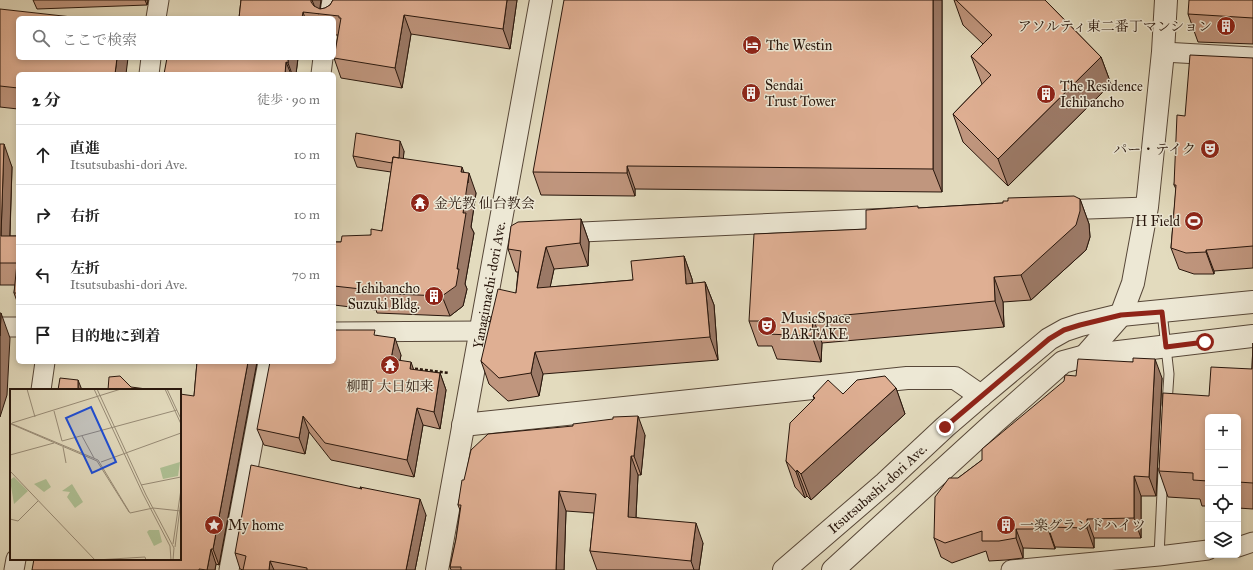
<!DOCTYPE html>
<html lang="ja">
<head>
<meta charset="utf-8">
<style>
	:root { --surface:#fff; --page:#f6f6f6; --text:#222; --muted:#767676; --line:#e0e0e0 }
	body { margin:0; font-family:"IM FELL Great Primer","Noto Serif JP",serif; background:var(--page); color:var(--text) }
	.controls { position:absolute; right:12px; bottom:12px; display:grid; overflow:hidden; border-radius:6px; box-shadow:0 2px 6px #0003 }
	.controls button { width:36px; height:36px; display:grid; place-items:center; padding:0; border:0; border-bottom:1px solid var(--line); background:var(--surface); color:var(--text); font:20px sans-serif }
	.stop { position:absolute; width:12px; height:12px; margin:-9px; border:3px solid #8f2418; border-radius:50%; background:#fff }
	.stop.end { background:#8f2418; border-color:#fff; box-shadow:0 1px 4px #0008 }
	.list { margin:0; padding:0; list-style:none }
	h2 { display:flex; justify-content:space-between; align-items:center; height:52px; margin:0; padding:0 16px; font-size:17px }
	h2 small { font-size:13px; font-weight:400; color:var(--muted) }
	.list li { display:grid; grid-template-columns:26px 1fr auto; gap:12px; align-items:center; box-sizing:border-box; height:60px; padding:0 16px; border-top:1px solid var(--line) }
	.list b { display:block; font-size:15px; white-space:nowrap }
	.list p { margin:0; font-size:13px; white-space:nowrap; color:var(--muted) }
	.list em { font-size:13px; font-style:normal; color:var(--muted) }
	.icon { flex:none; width:22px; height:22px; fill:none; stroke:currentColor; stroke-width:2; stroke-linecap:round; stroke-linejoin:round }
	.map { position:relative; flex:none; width:1253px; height:570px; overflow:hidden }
	.search { position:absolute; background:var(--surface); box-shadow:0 2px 6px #0003; left:16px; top:16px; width:320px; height:44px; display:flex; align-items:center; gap:10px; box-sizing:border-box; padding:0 14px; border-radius:6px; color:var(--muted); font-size:15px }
	.panel { position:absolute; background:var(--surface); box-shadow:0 2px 6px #0003; left:16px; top:72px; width:320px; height:292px; border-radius:6px }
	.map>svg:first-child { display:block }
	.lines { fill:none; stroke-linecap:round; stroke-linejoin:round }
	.service-casing { stroke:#574738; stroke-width:11 }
	.minor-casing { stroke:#574738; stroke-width:21 }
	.tertiary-casing { stroke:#574738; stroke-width:24 }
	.path { stroke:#28160c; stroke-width:2.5; stroke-dasharray:3 2; stroke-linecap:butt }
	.service { stroke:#ede8d5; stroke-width:9 }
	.minor { stroke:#ede8d5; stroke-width:19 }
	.tertiary { stroke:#ede8d5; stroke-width:22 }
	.wall { fill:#c0967e; stroke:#28160c }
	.shaded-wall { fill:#9c7a67; stroke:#28160c }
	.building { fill:#dfaf93; stroke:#28160c }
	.route { stroke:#8f2418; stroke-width:5 }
	.labels { text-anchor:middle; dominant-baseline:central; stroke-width:3; stroke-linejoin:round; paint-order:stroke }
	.poi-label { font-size:14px; fill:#28160c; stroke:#ede8d5; text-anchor:start }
	.street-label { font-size:14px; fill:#28160c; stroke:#ede8d5 }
	.inset-road { fill:none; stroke:#988c77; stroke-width:1 }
	.view { fill:#1d4ed8; fill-opacity:0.15; stroke:#1d4ed8; stroke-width:2 }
	.inset-edge { fill:none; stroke:#28160c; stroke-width:2 }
</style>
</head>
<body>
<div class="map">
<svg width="1253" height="570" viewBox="0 0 1253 570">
	<rect width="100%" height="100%" fill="#e3dbbe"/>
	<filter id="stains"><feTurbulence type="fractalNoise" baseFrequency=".005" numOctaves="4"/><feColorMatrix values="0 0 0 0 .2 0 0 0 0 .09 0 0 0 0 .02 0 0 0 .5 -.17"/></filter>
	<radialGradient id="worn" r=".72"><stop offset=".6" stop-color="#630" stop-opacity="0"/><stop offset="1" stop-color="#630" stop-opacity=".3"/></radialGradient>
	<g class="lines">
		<!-- service casing -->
		<g class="service-casing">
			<path id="service" d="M1162,312L1169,374L1167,404
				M1159,556L1163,471"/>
		</g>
		<!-- minor casing -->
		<g class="minor-casing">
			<path id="minor" d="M156,18L159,0
				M329,18L332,0
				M1163,52L1253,57
				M149,74L151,58
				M321,74L323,58
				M1059,210L1147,207
				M560,233L891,218
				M0,327H18
				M334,332L481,331
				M41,390L45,362
				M1238,547L1253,542
				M14,570L16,559
				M229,570L268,362
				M1011,570L1159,556L1208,550"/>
		</g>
		<!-- tertiary casing -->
		<g class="tertiary-casing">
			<g id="tertiary">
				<path d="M1085,356L1121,315L1133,283L1147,207L1163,52L1166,0"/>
				<path d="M463,425L907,378H955L981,396"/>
				<path id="s1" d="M437,570L541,0"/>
				<path id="s2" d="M784,570L885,483L945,427L981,396L1049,339L1065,330L1080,325L1121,315L1253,302"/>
				<path d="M833,570L995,422L1063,362L1085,356L1253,336"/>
			</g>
		</g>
		<!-- path -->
		<path class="path" d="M410,368L449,373"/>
		<!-- service -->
		<use href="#service" class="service"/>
		<!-- minor -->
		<use href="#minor" class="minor"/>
		<!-- tertiary -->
		<use href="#tertiary" class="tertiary"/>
	</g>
	<!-- wall -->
	<path class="wall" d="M33,0H148L147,5L37,9Z
		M241,0H321L320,9L325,8L330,5L333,0H517L510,49L411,34L402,88L341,78L334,58L338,35H334V18H239Z
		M942,0V192L635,189V196L541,195L533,172Z
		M954,0H1045L1101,57L1111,84L1008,186L963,142L953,114L982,84L971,56L983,44L963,25Z
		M1253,0V44L1198,42L1188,14Z
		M0,9L18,74V109L0,107Z
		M298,58L296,74H164Z
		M1253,58V268L1214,271V274H1194L1179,269L1171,248L1176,189L1174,185L1185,116Z
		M0,144L12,167L10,236H18V304L14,293L15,285H0Z
		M404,151L403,159L464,172L476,193L471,227L474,233L465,284L467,289L463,306L450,316L377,313L376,310L334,305V242H341L371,235L382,231L391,172L357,167L353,156Z
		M1080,199L1089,224L1090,237L1086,250L1031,300L1003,302L1004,327L822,343L821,362L777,359L772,346H758L749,321L866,229L919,208L1003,203L1008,201Z
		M581,219L589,242L588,266L554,269L550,287L633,280L684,256L692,279L693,284L705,282L714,305L718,360L543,374L539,396L508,401L489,384L481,361L516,293L518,272H516L508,249Z
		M377,335L401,355L400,360L413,370L440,373L446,390L440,429L423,425L414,477L331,460L309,432L305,454L264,445L257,429Z
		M1253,343V509L1238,508V417H1208V506H1202L1200,499L1168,497L1159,471L1209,396L1252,369Z
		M197,362H257L219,565L216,564L215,570H32L194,396Z
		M1076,376L1162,378L1156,496H1141V538H1094V548L1055,547V549L1023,548V558L1006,560L989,561L986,551L952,563L941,557L934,538L958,478L982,460Z
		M896,388L905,414L811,500L807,496L805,498L795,487L786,461L814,399L813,396L843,394Z
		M573,426L645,435L641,475H638L636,517L703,543L699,570H597L590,551L594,513L566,511L564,570H451L450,567L456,539L460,510L458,505L464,480Z
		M360,487L426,515L415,570H243L240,569L235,553L361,489Z"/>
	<!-- shaded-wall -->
	<path class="shaded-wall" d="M145,0H148L147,5Z
		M312,0H321L319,14L317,13Z
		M507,0H517L510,49L503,29Z
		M933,0H942V192L933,169Z
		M303,12L305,18H302Z
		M404,15L411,34L402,88L395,68Z
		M1101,57L1111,84L1008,186L998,159Z
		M117,58H128L126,74H115Z
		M288,58H298L296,74H292L288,63Z
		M286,62L291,74H285Z
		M400,141L404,151L402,174L398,164Z
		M4,144L12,167L9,259L1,236Z
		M627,166L635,189V196L627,173Z
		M462,167L468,183L469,173L476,193L471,227L474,233L465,284L467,289L463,306L450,316L442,296L457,269L463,213L461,172Z
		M1080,199L1089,224L1090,237L1086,250L1031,300L1021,275Z
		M581,219L589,242L588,266L580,243Z
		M546,247L554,269L545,311L537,288Z
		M1206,250L1214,271V274L1206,252Z
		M684,256L692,279L695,307L686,284Z
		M994,277L1003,302L1004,327L995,301Z
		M705,282L714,305L718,360L710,337Z
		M1,313L10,338L7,395L0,417V336Z
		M813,318L822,343L821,362L812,336Z
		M395,338L401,355L397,376L391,359Z
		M535,352L543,374L539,396L531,373Z
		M1155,359L1162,378L1156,496L1149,477Z
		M248,362H257L219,565L213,549Z
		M411,362L417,379L410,369Z
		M440,373L446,390L440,429L434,412Z
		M78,380L82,390H78Z
		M896,388L905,414L811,500L801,474Z
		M417,408L423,425L414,477L407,460Z
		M303,416L309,432L305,454L299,438Z
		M638,416L645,435L641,475L634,456Z
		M631,456L638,475L635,536L628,517Z
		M797,470L807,496L805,498L796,472Z
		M1134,476L1141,496V538L1134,518Z
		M559,491L566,511L564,570H556Z
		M420,499L426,515L415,570H406Z
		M1087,519L1094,538V548L1087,528Z
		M696,523L703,543L699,570H694L691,561Z
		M1048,527L1055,547V549L1048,529Z
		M1016,529L1023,548V558L1016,538Z
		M211,549L216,564L215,570H207Z
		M270,561L274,570H269Z"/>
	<!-- building -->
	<path class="building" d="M241,0H311V2L314,6L320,9L325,8L330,5L333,0H507L503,29L404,15L395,68L334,58L341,18H339V16L303,12L302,18H239Z
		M564,0H933V169L627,166V173L533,172Z
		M956,0H1045L1101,57L998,159L953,114L991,75L971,56L992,35Z
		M1189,0H1253V18L1188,14Z
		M0,9L81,18H18V58H117L115,74H18V88L0,86Z
		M1190,55L1253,58V246L1206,250V252L1186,253L1171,248L1176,185H1174L1177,115L1185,116Z
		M167,58H288V63L286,62L285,74H164Z
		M356,133L400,141L399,158L393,157L392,163L353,156Z
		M0,144H4L1,236H18V293H14L17,263H0Z
		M393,157L462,167L461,172L469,173L463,213H466L457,269H459L456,286L442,296L370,293V290L334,286V242H341L342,236L371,235V229L382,231Z
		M1074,196L1080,199V211L1076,225L1021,275L994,277L995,301L813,318L812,336L768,334L769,321H749L754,234L866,229V210L918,206V208L1003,203V201H1008V198Z
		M581,219L580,243L546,247L537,288L633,280L631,261L684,256L686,284L705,282L710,337L535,352L531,373L499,378L481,361L498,289L516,293L521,251L508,249L511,226L518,222Z
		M0,313H1L0,336Z
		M334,330H375L374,335L395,338L391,359L411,362L410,369L440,373L434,412L417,408L407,460L325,443L303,416L299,438L257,429L270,362H334Z
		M1253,343V483L1238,482V417H1208V481L1193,480V473L1159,471L1163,393L1209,396L1211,367L1252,369Z
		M1133,358L1155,359L1149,477L1134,476V518L1087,519V528L1048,527V529H1016V538L999,541H982V531L945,543L934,538L935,497L949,478H958L982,460V449L1064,381L1065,375L1076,376L1078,359L1133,362Z
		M197,362H248L213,549H211L207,570L199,569V570H32L34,559H180V394L194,396Z
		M120,376L131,387L154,390H108L109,377Z
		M885,376L896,388L801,474L797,470L796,472L786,461L790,423L815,398L813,396L828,380L843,394L857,380Z
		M60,378L78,380V390H58Z
		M638,416L634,456H631L628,517L696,523L691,561L590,551L596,494L559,491L556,570H461V567H450L456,539L461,505H458L462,480H464L471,450L488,434L573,426V424L613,419V417Z
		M251,465L362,489L360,487L420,499L406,570H307V568L270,561L269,570H243L246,556L235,553Z"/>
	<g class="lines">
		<!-- route -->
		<path class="route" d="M945,427L1049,339L1064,330L1080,325L1121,315L1162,312L1166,347L1205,342"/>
	</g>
	<!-- icons -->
	<defs>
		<g id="building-disc" transform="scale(1)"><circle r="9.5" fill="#8f2418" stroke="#ede8d5"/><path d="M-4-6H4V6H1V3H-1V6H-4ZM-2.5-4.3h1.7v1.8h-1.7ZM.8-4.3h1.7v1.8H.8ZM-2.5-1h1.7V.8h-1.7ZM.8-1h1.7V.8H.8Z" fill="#fff"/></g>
		<g id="hotel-disc" transform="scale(1)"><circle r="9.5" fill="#8f2418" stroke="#ede8d5"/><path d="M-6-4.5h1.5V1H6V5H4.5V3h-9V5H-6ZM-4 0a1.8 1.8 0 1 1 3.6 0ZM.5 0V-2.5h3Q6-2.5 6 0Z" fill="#fff"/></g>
		<g id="theatre-disc" transform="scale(1)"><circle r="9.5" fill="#8f2418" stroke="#ede8d5"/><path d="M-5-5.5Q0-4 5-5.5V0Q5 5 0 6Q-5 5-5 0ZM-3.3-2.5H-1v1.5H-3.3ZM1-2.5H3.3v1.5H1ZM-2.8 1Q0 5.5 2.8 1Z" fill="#fff"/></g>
		<g id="temple-disc" transform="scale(1)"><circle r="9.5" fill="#8f2418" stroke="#ede8d5"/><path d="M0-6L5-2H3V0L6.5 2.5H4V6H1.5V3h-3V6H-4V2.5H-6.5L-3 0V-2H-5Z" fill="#fff"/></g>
		<g id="stadium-disc" transform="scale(1)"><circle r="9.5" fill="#8f2418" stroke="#ede8d5"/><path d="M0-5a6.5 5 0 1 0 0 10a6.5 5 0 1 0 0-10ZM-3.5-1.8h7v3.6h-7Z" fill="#fff"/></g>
		<g id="sight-disc" transform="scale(1)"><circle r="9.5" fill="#8f2418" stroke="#ede8d5"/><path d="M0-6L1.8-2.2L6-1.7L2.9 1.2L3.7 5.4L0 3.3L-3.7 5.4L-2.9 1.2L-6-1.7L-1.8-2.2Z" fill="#fff"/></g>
	</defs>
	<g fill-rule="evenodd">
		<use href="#building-disc" x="1226" y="26"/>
		<use href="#hotel-disc" x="752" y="45"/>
		<use href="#building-disc" x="751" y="93"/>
		<use href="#building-disc" x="1046" y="94"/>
		<use href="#theatre-disc" x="1210" y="149"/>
		<use href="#temple-disc" x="420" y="203"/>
		<use href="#stadium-disc" x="1194" y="221"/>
		<use href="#building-disc" x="434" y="296"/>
		<use href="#theatre-disc" x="767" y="326"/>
		<use href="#temple-disc" x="390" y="365"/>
		<use href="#sight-disc" x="214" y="525"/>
		<use href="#building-disc" x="1006" y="525"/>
	</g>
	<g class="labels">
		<!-- poi labels -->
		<g class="poi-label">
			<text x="1212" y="26" text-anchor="end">アソルティ東二番丁マンション</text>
			<text x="766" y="45">The Westin</text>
			<text x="765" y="85">Sendai<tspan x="765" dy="16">Trust Tower</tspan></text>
			<text x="1060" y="86">The Residence<tspan x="1060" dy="16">Ichibancho</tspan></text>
			<text x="1196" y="149" text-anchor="end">パー・テイク</text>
			<text x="434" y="203">金光教 仙台教会</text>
			<text x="1180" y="221" text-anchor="end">H Field</text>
			<text x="420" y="288" text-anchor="end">Ichibancho<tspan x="420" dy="16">Suzuki Bldg.</tspan></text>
			<text x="781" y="318">MusicSpace<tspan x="781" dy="16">BARTAKE</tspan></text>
			<text x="390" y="386" text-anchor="middle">柳町 大日如来</text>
			<text x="228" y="525">My home</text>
			<text x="1020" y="525">一楽グランドハイツ</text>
		</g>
		<!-- street labels -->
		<g class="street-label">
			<text stroke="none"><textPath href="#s1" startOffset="290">Yanagimachi-dori Ave.</textPath></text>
			<text stroke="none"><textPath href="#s2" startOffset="124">Itsutsubashi-dori Ave.</textPath></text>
		</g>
	</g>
	<!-- overview -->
	<g transform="translate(10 389)">
		<rect width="171" height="171" fill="#e3dbbe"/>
		<path d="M170,73L168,87L153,90L150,79ZM4,88L18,102L4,115L0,91ZM36,90L41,98L34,103L24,95ZM62,95L73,113L65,119L57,108L60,103L52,102ZM139,141H149L152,153L144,157L137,143Z" fill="#afc195"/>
		<path class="inset-road" d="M17,0L25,28M84,0L133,105L160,157L161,171M87,0L136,106L164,159L163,171M155,0L171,35M157,0L171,30M44,22L52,52M0,34L88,71L120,124M2,34L111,0M1,35L87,72L119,123M72,47L84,69M52,52L167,21M53,58L56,74M0,66L44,54M91,73L171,44M0,82L85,171M131,96L171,88M120,124L143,119L171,122M0,130L8,132L28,112M163,155L171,100M165,158L171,112M86,171L135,168L136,171"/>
		<path class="view" d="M81,18L106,73L82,84L56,29Z"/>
		<rect width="171" height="171" class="inset-edge"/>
	</g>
	<rect width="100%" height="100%" filter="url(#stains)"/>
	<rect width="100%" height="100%" fill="url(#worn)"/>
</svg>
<div class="controls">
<button>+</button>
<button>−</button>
<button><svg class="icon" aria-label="locate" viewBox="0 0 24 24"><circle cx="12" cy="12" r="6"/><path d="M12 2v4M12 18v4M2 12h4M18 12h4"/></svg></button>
<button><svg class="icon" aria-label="layers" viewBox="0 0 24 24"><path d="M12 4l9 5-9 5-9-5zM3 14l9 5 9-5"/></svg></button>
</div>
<div class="stop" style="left:1205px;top:342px"></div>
<div class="stop end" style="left:945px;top:427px"></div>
<div class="search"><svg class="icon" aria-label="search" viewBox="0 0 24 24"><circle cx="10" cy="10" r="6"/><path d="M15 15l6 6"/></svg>ここで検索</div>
<section class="panel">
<h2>2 分<small>徒歩 · 90 m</small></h2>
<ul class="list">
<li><svg class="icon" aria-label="ahead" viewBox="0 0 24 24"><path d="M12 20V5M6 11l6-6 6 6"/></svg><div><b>直進</b><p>Itsutsubashi-dori Ave.</p></div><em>10 m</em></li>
<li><svg class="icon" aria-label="right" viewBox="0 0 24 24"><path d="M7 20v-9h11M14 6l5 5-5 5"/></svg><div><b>右折</b></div><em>10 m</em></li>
<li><svg class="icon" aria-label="left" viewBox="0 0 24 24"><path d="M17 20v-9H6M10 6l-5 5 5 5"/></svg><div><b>左折</b><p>Itsutsubashi-dori Ave.</p></div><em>70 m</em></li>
<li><svg class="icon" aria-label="arrive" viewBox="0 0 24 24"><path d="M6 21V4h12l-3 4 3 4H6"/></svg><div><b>目的地に到着</b></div></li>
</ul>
</section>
</div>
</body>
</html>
